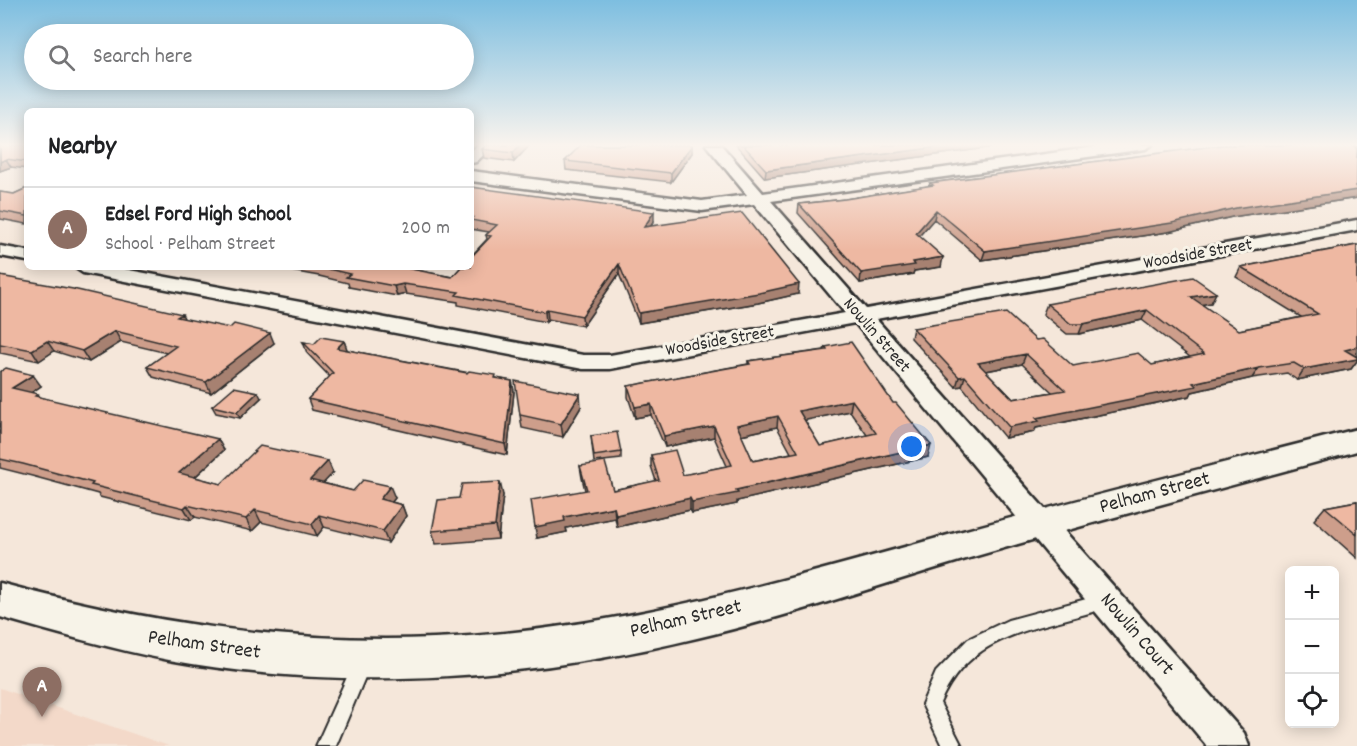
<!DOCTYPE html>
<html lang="en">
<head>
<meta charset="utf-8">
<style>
	:root { --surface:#fff; --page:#f2f2f2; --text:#202124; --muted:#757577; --line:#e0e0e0; --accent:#ea580c }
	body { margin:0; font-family:Dekko,sans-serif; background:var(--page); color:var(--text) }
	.controls { position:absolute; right:18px; bottom:18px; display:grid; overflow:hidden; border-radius:9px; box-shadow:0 3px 15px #0003 }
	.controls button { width:54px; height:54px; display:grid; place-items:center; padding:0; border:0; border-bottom:2px solid var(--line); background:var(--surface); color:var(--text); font:30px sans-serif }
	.you { position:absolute; left:912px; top:447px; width:21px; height:21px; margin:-15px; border:4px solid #fff; border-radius:50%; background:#1a73e8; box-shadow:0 0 0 9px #1a73e833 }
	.badge { display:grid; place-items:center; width:39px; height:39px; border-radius:50%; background:var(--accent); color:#fff; font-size:20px; font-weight:700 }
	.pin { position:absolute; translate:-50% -50px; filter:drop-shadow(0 2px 3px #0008) }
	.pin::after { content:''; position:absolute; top:32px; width:21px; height:18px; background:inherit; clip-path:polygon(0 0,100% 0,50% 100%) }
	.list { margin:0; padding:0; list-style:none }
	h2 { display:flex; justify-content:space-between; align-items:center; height:78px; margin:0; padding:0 24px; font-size:26px }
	h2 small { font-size:20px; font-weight:400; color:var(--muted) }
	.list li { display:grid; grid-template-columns:39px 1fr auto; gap:18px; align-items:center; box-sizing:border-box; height:84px; padding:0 24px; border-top:2px solid var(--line) }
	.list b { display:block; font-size:22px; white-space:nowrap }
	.list p { margin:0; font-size:20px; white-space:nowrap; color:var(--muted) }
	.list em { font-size:20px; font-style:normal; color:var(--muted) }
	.icon { flex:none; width:33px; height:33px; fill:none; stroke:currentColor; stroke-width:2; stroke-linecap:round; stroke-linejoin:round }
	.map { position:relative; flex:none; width:1357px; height:746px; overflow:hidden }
	.search { position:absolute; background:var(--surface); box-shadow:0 3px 15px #0003; left:24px; top:24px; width:450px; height:66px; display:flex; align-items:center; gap:15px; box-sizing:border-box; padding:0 21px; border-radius:33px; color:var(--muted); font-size:22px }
	.panel { position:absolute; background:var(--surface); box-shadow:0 3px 15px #0003; left:24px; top:108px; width:450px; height:162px; border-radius:9px }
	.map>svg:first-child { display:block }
	.built { fill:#f3d9c9 }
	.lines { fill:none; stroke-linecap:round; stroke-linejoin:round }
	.service-casing { stroke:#2b2b2b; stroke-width:4 }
	.minor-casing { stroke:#2b2b2b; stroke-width:5 }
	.tertiary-casing { stroke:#2b2b2b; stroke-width:5 }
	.service { fill:#f7f3e8; fill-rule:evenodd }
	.minor { fill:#f7f3e8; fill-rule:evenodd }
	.tertiary { fill:#f7f3e8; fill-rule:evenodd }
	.wall { fill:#cd9e8b; stroke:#2b2b2b; stroke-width:1.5; fill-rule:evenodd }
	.shaded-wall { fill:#a78171; stroke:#2b2b2b; stroke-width:1.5 }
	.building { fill:#eeb8a2; stroke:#2b2b2b; stroke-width:1.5; fill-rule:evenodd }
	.labels { text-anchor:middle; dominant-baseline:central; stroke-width:6; stroke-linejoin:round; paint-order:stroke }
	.street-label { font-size:18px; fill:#2b2b2b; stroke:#f7f3e8 }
	.near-street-label { font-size:21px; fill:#2b2b2b; stroke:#f7f3e8 }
</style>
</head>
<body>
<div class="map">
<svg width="1357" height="746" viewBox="0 0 1357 746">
	<rect width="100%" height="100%" fill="#f5e7da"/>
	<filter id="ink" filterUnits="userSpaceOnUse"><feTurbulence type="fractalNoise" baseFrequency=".0167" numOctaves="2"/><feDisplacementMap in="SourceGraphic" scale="12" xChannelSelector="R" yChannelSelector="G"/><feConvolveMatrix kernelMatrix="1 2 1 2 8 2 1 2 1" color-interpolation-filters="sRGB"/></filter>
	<g filter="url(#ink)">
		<!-- built -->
		<path class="built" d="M0,688L169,746H0Z"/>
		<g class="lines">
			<!-- service casing -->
			<g class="service-casing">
				<path id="service" d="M1105,594L1111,596L1113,601L1111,606C1044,630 972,628 940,703L962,746H942L922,704L936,672L968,639L1008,620Z
					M362,655L368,657L371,663L336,746H316L356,657Z"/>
			</g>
			<!-- minor casing -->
			<g class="minor-casing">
				<path id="minor" d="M478,145H494L476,162L471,163V151Z
					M706,145H721L763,193L1110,145H1152L1145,149L771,201L866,309L1357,220V230L876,319L1244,733L1249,746H1207L855,323L610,369H583L83,273L74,267H113L583,355H610L845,313L754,204L702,211L471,181V171L702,201L747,195Z
					M0,246L27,251V261L0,256Z"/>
			</g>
			<!-- tertiary casing -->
			<g class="tertiary-casing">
				<path id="tertiary" d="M1357,429V451C1227,487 1096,521 966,559C876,586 788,617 697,638C526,680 343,692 169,660C112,649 56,633 0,617V583C144,622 284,644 434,638C616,631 784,580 959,532C1091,496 1224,463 1357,429Z"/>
			</g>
			<!-- service -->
			<use href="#service" class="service"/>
			<!-- minor -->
			<use href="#minor" class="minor"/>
			<!-- tertiary -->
			<use href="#tertiary" class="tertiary"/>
		</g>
		<!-- wall -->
		<path class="wall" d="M0,145H27V169L11,167L0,171Z
			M486,145H530L514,162L484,158L482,149Z
			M692,145V153L671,182L566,170L565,161Z
			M736,145H1009L765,178Z
			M1222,145H1357V198L1232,217L1168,232L982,260L934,219L919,236L941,267L914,271L913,274L860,283L798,213L799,204L845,199L929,186L930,183Z
			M471,187L654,221L651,226L798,294L758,303L639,323L619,274L583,326L548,319L546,322L458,305V302L406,294L397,296L349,287L348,283L319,276L269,267H406L405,268L452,277L487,239L486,235L489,232L471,229Z
			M27,188V224L0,219V192L14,194Z
			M1357,245V356H1355L1357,357V361L1351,369L1297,380L1287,373L1252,378L1192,392L1190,396L1036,428L1034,432L1005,438L962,386L956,387L911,338L913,328L1036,340L1073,366L1152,365L1190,357L1142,320L1079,334H1067L1043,314L1047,304L1211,303L1201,304L1239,330L1301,317L1236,277L1241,267ZM1022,364L1052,392L1013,399L986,371Z
			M0,276L185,319L274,343L211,393L153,377L147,367L167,353L121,342L89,362L54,351L39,361L0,353Z
			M344,341L347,350L512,381L514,392L507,455L312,410L308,399L330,377L307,353L303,342L314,344Z
			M825,347L928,457L737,501V504L692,513L690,510L617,527L615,518L566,528L567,532L537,538L585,490L582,478L580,466L613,490L656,481L651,466V455L683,475L727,466L714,437L665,447L651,415L635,418L628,397V386L748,364V361L824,350ZM850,411L867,435L820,446L804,420ZM777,427L791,453L753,461L741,435Z
			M0,372L41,386L31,393L38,394L40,397L224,450L195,477L221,484L333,473L323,483L353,491L395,498L392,502L402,505L406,516L388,543L324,527L317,536L261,522L252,531L195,517L191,520L100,497L98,494L32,476L0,468Z
			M261,398L240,418L216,413L212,406Z
			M581,407L563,437L522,428L520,415Z
			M591,436L621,452V459L594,462Z
			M503,495L498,539L436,544L432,531L459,498Z
			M1357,501V558L1314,520L1325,507Z"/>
		<!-- shaded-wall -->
		<path class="shaded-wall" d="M520,145H530L514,162L513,153Z
			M692,145V153L671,182V173Z
			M953,145H1009L765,178L766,170Z
			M6,159L11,167L0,171V162Z
			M1357,186V198L1232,217L1168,232L982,260L985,251Z
			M936,210L934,219L914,242L916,233Z
			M654,212V221L644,236V227Z
			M943,257L941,267L914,271L913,274L860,283L861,273L913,262Z
			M619,264V274L583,326L582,316Z
			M403,284L406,294L397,296L394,286Z
			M799,284L798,294L758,303L639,323V313Z
			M1216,293L1211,303L1186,307L1191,297Z
			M547,309L548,319L546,322L545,312Z
			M1147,310L1142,320L1079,334L1083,324Z
			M182,314L187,324L177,317Z
			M115,331L121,342L89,362L82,351Z
			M270,333L274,343L211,393L206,382Z
			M47,341L54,351L39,361L32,350Z
			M344,341L348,352L337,348Z
			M1357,347V356L1338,360L1345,350Z
			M1026,354L1022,364L975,373L978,363Z
			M1357,359V361L1351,369L1297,380L1304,369Z
			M1259,368L1252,378L1192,392L1190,396L1036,428L1034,432L1005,438L1009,427L1036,418Z
			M33,375L41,386L20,400L12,388Z
			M965,376L962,386L956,387L959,377Z
			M512,381L514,392L507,455L505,444Z
			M258,392L261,398L240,418L237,412Z
			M580,394L581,407L563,437L561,424Z
			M852,400L850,411L797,422L799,411Z
			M651,404V415L635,418V407Z
			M778,416L777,427L736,436L737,425Z
			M714,426V437L665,447L664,436Z
			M218,439L224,450L186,485L179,473Z
			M931,445L928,457L737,501V504L692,513V502L736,490Z
			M328,461L333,473L315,492L310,480Z
			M500,482L503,495L498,539L495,526Z
			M390,486L395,498L385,511L380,499Z
			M690,498V510L617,527L616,515Z
			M187,505L195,517L191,520L184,508Z
			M402,505L406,516L388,543L383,531Z
			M614,507L615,518L566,528L567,532L537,538L535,527L564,517Z
			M255,510L261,522L252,531L246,519Z
			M319,515L324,527L317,536L312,524Z"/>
		<!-- building -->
		<path class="building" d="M0,145H27V162L6,159L0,162Z
			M486,145H520L513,153L482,149Z
			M581,145H692L671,173L565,161Z
			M743,145H953L766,170Z
			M1222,145H1353L1357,149V186H1356L1357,187V190L1236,208L1172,223L985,251L936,210L916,233L943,257L913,262L915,265L861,273L799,204L845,199L933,185L930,183Z
			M471,187L654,212L644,227L742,213L799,284L759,293L639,313L619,264L582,316L547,309L545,312L456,295L459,292L403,284L394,286L346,277L350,274L320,267H401L452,277L461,267H471V257L491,236L486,235L497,225L471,220V218L473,217L471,216Z
			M27,188V216L0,211V192L14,194Z
			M1357,245V347L1345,350L1357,357V359L1304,369L1294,363L1259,368L1193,383L1196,386L1036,418L1039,421L1009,427L965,376L959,377L913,328L1006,313L1036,340L1043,339L1073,366L1138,353L1152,365L1204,354L1147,310L1083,324H1071L1047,304L1193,277L1216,293L1191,297L1239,330L1318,314L1241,267ZM1026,354L1065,390L1013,399L978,363Z
			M0,276L73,289L182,314L177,317L230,328L234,324L270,333L206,382L147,367L176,346L115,331L82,351L47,341L32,350L0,344Z
			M321,337L344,341L337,348L467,373L469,371L496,375L495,378L512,381L505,444L308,399L333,373L303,342L314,344Z
			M851,342L893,403H896L931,445L736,490L738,493L692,502L690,498L616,515L614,507L564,517L565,521L535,527L531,500L587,490L580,466L605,462L613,490L659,480L651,455L675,450L683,475L732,465L714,426L664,436L651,404L635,407L628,386L750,364L748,361L827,350L825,347ZM852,400L876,433L820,446L799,411ZM778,416L798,452L753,461L737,425Z
			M6,368L33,375L12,388L38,394L35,396L218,439L179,473L221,484L260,446L328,461L310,480L353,491L363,480L390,486L380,499L402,505L383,531L319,515L312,524L255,510L246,519L187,505L184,508L91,485L93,483L23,464L0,459V372Z
			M515,381L580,394L561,424L520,415Z
			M234,387L258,392L237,412L212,406Z
			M617,432L621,452L594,456L591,436Z
			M500,482L495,526L432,531L438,500L459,498L462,484Z
			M1357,501V534L1325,507Z"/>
	</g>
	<!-- sky -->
	<linearGradient id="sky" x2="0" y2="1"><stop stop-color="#7dbee0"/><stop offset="0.58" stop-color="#faf4ee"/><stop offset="1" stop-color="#faf4ee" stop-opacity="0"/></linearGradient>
	<rect width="1357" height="250" fill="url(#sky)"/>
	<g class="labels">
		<!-- street labels -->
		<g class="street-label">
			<text transform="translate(1198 255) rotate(-10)">Woodside Street</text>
			<text transform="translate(876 336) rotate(49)">Nowlin Street</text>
			<text transform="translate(720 342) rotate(-10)">Woodside Street</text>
		</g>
		<!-- near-street labels -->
		<g class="near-street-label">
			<text transform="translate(1155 494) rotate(-15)">Pelham Street</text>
			<text transform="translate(686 620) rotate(-13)">Pelham Street</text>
			<text transform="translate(1136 635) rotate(49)">Nowlin Court</text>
			<text transform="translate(204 646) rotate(8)">Pelham Street</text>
		</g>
	</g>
</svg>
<div class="controls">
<button>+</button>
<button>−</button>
<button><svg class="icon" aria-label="locate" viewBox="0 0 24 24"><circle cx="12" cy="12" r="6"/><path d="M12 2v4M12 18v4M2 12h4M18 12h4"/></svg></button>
</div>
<div class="you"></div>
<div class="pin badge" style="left:42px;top:717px;background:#8d6e63">A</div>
<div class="search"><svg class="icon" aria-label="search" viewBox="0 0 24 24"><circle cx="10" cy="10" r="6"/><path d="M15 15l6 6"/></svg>Search here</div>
<section class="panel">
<h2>Nearby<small></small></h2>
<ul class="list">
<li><span class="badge" style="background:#8d6e63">A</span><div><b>Edsel Ford High School</b><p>School · Pelham Street</p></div><em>200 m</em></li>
</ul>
</section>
</div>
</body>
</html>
